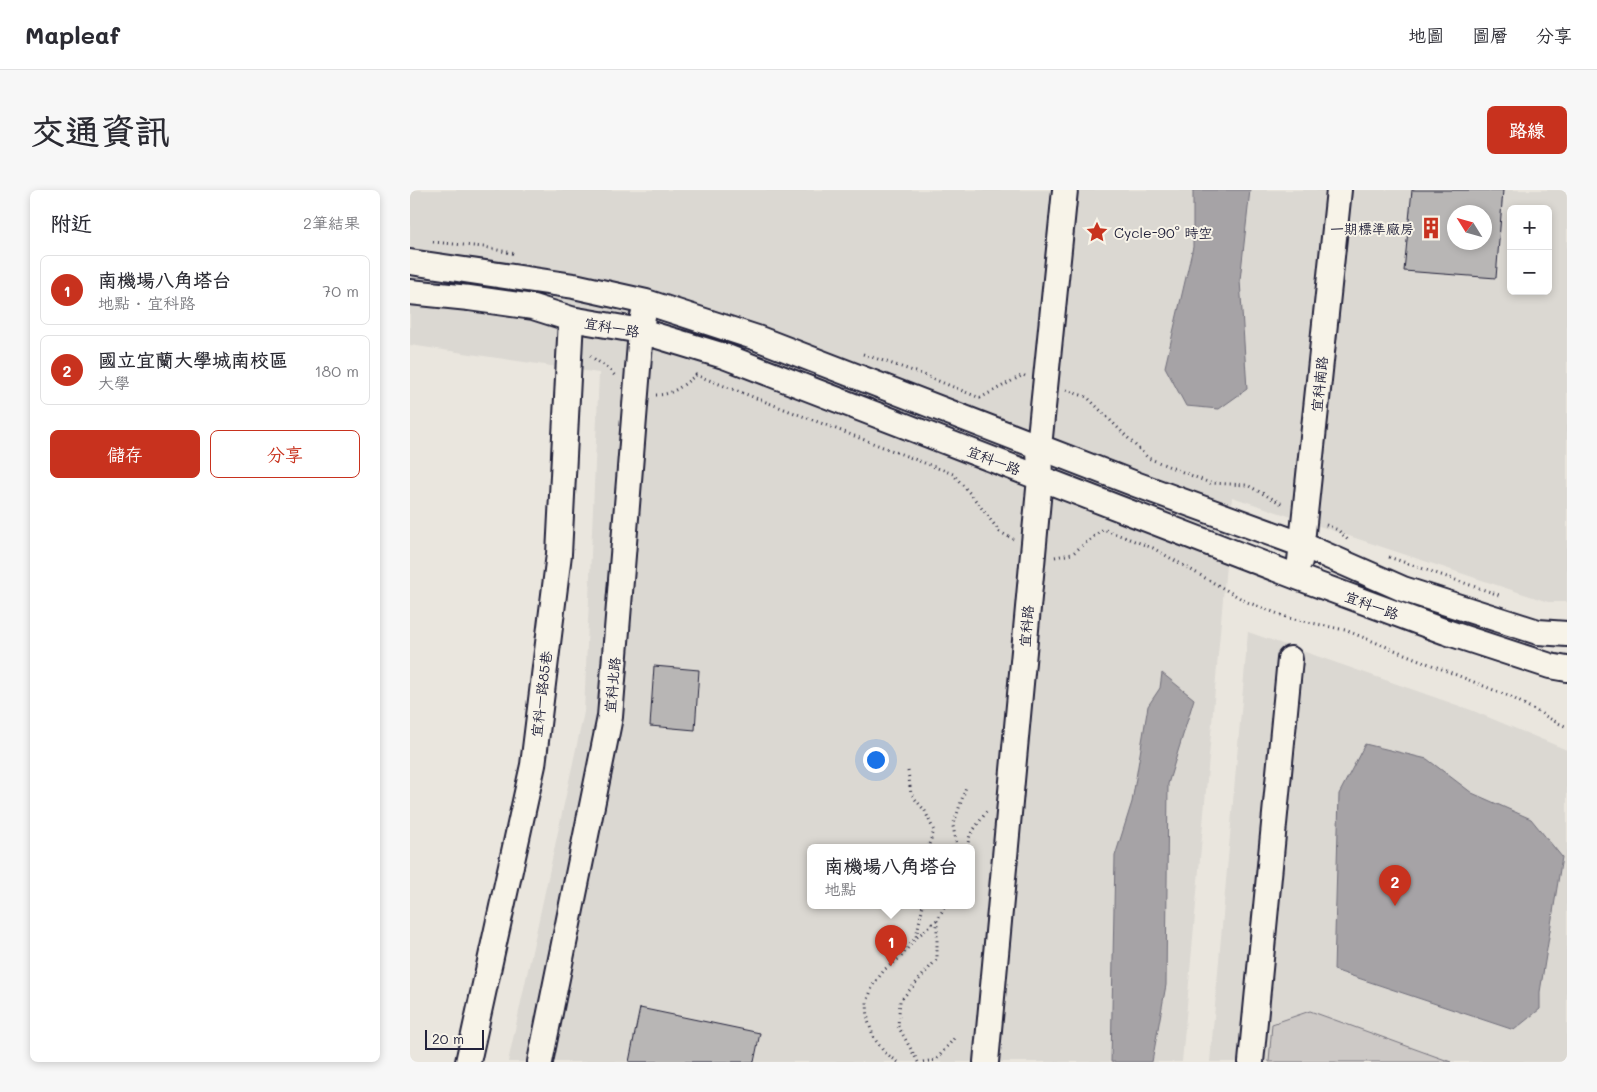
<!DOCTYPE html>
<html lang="zh-TW">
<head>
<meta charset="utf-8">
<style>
	:root { --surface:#fff; --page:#f7f7f7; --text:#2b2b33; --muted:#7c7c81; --line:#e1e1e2; --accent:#c8321e }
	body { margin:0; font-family:Mali,"LXGW WenKai TC",sans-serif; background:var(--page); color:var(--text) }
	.controls { position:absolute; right:15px; top:15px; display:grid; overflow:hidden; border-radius:8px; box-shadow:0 2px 8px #0003 }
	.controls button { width:45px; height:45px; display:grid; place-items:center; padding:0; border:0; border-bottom:1px solid var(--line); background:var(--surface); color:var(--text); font:25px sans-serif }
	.compass { position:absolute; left:1037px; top:15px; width:45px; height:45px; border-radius:50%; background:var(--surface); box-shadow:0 2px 8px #0003; rotate:307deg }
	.scale { position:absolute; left:15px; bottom:12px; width:59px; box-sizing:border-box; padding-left:5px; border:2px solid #22223b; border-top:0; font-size:14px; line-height:18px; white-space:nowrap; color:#22223b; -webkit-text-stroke:4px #f7f3e8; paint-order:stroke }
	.you { position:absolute; left:465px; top:569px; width:18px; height:18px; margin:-12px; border:4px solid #fff; border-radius:50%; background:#1a73e8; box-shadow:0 0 0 8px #1a73e833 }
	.badge { display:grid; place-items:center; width:32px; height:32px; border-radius:50%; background:var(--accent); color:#fff; font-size:16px; font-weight:700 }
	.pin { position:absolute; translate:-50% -41px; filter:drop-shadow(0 1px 2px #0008) }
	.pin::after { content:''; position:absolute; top:26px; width:18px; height:15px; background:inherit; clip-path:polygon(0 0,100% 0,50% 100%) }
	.popup { position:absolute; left:397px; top:654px; width:168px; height:65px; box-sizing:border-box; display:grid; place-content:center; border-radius:8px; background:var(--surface); filter:drop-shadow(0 1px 4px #0005); font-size:16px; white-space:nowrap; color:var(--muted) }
	.popup b { font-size:19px; color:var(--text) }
	.popup::after { content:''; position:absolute; left:50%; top:100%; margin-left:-10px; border:10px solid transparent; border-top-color:var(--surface) }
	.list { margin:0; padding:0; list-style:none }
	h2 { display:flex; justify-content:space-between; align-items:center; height:65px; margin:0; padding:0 20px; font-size:21px }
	h2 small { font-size:16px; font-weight:400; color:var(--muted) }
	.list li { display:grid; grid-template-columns:32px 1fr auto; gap:15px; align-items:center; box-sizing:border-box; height:70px; margin:0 10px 10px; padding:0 10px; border:1px solid var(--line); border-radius:8px }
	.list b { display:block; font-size:19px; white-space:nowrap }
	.list p { margin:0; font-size:16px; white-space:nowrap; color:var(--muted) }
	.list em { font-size:16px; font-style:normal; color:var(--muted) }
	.actions { display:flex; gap:10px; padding:15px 20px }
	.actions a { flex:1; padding:11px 0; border:1px solid var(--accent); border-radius:8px; text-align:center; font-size:18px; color:var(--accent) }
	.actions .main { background:var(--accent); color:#fff }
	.map { position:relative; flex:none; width:1157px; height:872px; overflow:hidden; border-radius:8px }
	header { display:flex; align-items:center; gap:30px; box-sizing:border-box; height:70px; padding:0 25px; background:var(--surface); border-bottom:1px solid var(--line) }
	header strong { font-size:24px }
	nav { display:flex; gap:28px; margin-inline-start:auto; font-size:18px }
	.intro { display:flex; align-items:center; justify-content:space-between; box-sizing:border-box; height:120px; padding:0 30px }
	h1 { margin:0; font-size:35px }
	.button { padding:12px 22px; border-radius:8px; background:var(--accent); color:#fff; font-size:18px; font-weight:700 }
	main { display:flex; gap:30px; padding:0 30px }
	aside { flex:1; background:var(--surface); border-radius:8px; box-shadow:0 2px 8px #0003 }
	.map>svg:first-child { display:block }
	.built { fill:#dbd8d2; fill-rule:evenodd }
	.green { fill:#cdc9c6; stroke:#787680 }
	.water { fill:#a6a3a6; stroke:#716f7b }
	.building { fill:#b8b6b5; stroke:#22223b; fill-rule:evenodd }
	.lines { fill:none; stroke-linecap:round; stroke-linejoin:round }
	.minor-casing { stroke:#22223b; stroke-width:28 }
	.path { stroke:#22223b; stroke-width:3; stroke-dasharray:1 4; stroke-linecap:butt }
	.minor { stroke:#f7f3e8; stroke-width:24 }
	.labels { text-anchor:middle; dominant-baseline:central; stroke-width:4; stroke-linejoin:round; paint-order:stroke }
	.poi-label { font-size:14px; fill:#22223b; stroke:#f7f3e8; text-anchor:end }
	.street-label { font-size:14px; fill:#22223b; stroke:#f7f3e8 }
</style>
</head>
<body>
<header>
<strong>Mapleaf</strong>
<nav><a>地圖</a><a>圖層</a><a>分享</a></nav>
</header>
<div class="intro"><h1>交通資訊</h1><a class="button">路線</a></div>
<main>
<aside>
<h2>附近<small>2筆結果</small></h2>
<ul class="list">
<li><span class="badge">1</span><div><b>南機場八角塔台</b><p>地點 · 宜科路</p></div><em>70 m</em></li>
<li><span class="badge">2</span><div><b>國立宜蘭大學城南校區</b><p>大學</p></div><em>180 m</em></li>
</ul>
<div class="actions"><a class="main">儲存</a><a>分享</a></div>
</aside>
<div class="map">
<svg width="1157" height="872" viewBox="0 0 1157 872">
	<rect width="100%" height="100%" fill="#eae6de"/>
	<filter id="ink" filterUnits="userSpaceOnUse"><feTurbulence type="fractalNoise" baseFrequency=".02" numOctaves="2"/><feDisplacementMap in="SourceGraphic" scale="10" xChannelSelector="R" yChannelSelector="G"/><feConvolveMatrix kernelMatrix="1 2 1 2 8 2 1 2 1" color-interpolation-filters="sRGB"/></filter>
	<g filter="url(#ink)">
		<!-- built -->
		<path class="built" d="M0,0H1157V412H1138L822,307L772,872H98L174,522L189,183L0,155ZM1101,19H1138V101H1101ZM1044,22H1074V52H1044ZM401,657H561V715H401Z
			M838,442L1061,520L1157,560V872H800Z"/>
		<!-- green -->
		<path class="green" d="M900,821L1041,872H859L862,834Z"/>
		<!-- water -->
		<path class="water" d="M783,0H840L830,90L837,199L809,219L776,216L755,177L783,57Z
			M752,483L784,509L758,594L756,795L742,872H701L705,666L722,612L738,516L750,498Z
			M955,554L1017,569L1062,603L1121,629L1152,667L1130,802V819L1104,840L924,780L929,604Z"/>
		<!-- building -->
		<path class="building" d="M1002,0H1093L1086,88L994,81ZM1044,22H1074V52H1044Z
			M244,476L289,480L285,540L240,536Z
			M230,818L350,843L344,872H219Z"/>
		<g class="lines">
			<!-- minor casing -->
			<g class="minor-casing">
				<path id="minor" d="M0,72L164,96L236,112L347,148L728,295L893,355L993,399L1128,442L1157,444
					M0,102L59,108L123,117L161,129L231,141L314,166L887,387L1036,442L1140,476L1157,479
					M890,371L929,0
					M58,872L123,575L149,364L161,129
					M130,872L200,527L231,141L233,126
					M576,872L630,288L629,257L655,0
					M841,872L880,469"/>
			</g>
			<!-- path -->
			<path class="path" d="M23,52L74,57L106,64
				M453,164L509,183L570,208L613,185L615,186
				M180,166L199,179L206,187
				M656,200L677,207L738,268L800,293L837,295L874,315
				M246,205C263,205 273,195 286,185L543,284L563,307L590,342L603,349
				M916,335L928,340L939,351
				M645,367L662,364L693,339L743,358L837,412L879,428L935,440L1101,507L1146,532L1157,537
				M979,367L1092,406
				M498,581L501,604L515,621L524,641L518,657
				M547,657L543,636L556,597
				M557,657L560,645L577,621
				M507,747L527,730
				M488,872L474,862L464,848L458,831L457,812L463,795L475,779L491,767L506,747L513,715
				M508,872L488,836L490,811L527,769V730L536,715
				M513,872L526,870L546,846"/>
			<!-- minor -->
			<use href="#minor" class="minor"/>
		</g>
	</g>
	<!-- icons -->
	<defs>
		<g id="building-bare" transform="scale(1.725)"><path d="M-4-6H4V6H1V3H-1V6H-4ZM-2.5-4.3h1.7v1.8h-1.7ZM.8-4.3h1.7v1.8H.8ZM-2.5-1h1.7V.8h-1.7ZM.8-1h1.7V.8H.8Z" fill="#c8321e" stroke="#f7f3e8" stroke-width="2.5" paint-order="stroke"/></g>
		<g id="sight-bare" transform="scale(1.725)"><path d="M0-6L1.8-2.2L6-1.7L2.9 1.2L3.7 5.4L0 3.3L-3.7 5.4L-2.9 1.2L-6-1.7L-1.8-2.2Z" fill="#c8321e" stroke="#f7f3e8" stroke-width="2.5" paint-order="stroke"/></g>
	</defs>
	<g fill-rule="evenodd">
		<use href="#building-bare" x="1021" y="38"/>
		<use href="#sight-bare" x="687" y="42"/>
	</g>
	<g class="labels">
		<!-- poi labels -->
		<g class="poi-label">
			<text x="1004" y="38">一期標準廠房</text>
			<text x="704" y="42" text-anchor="start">Cycle-90° 時空</text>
		</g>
		<!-- street labels -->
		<g class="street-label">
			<text transform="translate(202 137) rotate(10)">宜科一路</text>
			<text transform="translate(909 194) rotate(-84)">宜科南路</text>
			<text transform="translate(584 270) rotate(21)">宜科一路</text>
			<text transform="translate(962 415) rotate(20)">宜科一路</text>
			<text transform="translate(616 436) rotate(-85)">宜科路</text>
			<text transform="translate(202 495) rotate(-85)">宜科北路</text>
			<text transform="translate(131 504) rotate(-83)">宜科一路85巷</text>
		</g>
	</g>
</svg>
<div class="controls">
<button>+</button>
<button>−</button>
</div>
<svg class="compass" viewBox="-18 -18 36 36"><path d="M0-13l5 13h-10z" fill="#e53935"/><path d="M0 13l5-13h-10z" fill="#7c7c81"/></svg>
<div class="scale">20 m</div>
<div class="you"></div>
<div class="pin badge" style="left:481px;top:776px">1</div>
<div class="popup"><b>南機場八角塔台</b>地點</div>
<div class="pin badge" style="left:985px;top:716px">2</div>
</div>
</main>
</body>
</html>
